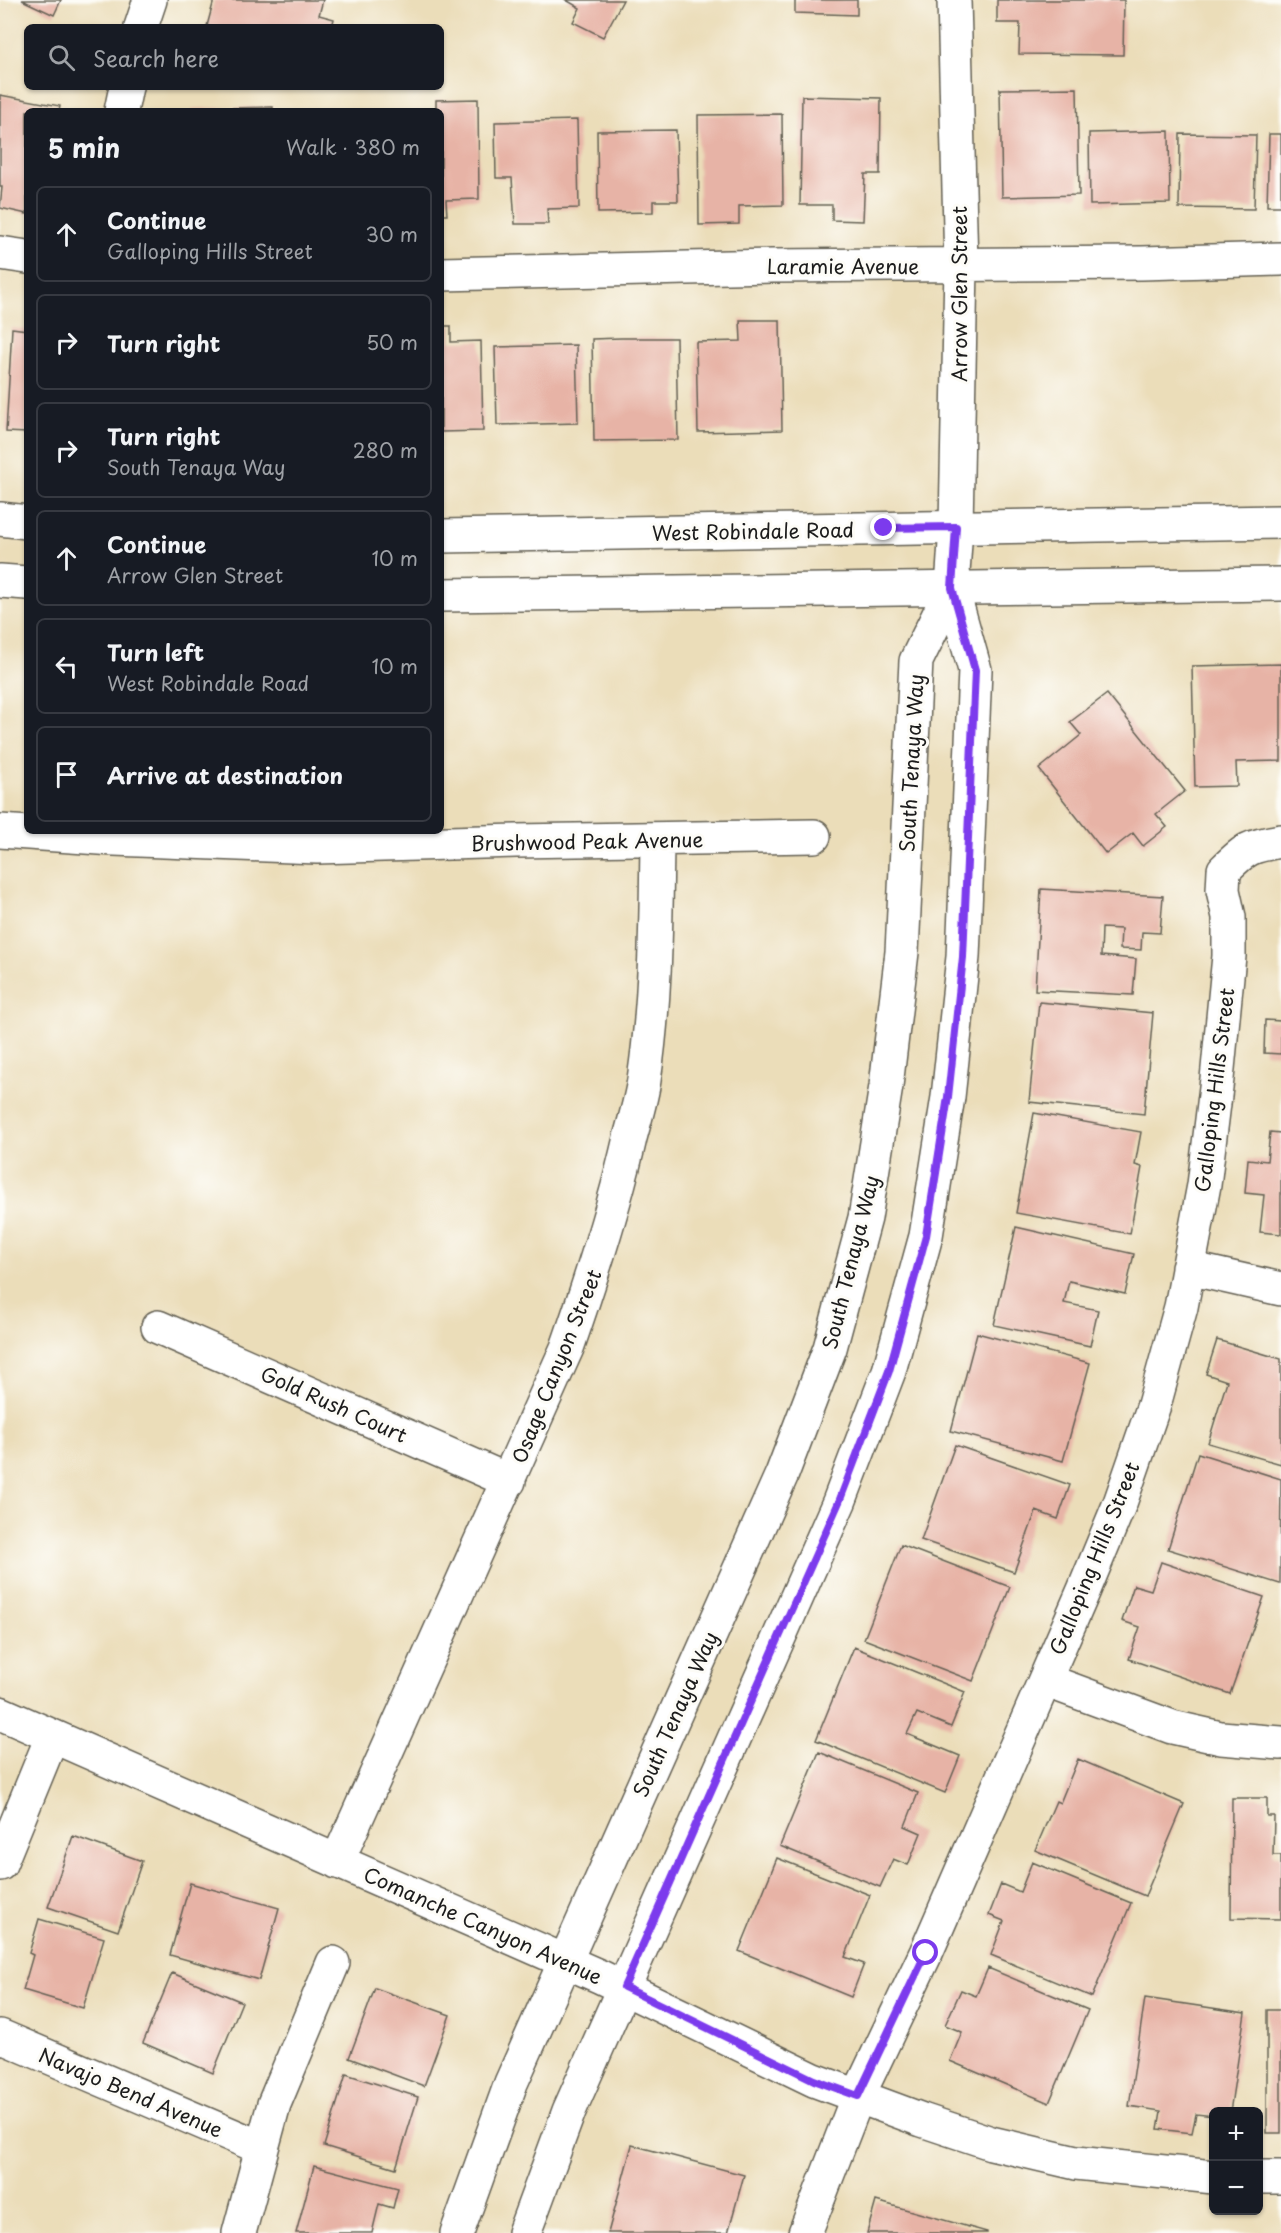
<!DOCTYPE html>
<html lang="en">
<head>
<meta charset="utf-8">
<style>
	:root { --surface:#171b24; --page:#20242c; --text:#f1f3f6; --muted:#9ea1a6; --line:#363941 }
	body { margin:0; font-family:"Playpen Sans",sans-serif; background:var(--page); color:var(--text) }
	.controls { position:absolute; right:18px; bottom:18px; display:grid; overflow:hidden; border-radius:9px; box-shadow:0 2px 4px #0004 }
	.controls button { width:54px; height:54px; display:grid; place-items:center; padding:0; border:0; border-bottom:2px solid var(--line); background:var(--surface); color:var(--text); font:30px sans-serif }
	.stop { position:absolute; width:18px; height:18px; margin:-14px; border:4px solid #7c3aed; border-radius:50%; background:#fff }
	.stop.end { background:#7c3aed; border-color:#fff; box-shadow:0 2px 6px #0008 }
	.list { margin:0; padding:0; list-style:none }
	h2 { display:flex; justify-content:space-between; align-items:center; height:78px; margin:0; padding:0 24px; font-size:26px }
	h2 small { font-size:20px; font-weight:400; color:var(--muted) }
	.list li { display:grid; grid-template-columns:39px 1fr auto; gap:18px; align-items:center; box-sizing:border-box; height:96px; margin:0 12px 12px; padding:0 12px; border:2px solid var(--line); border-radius:9px }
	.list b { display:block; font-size:22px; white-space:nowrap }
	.list p { margin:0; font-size:20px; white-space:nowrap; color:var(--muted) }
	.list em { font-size:20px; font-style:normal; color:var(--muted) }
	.icon { flex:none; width:33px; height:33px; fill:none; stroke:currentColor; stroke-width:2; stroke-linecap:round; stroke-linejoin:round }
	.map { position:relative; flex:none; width:1281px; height:2233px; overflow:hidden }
	.search { position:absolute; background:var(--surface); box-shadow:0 2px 4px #0004; left:24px; top:24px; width:420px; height:66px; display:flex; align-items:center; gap:15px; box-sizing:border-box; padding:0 21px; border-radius:9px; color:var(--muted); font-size:22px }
	.panel { position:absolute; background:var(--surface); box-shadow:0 2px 4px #0004; left:24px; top:108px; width:420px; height:726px; border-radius:9px }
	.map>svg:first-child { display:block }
	.building { fill:#e7b3a6 }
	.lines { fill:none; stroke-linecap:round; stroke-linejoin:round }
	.minor-casing { stroke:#646053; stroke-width:36 }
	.tertiary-casing { stroke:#646053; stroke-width:36 }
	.secondary-casing { stroke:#646053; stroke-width:36 }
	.minor { stroke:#fff; stroke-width:33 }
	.tertiary { stroke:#fff; stroke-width:33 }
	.secondary { stroke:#fff; stroke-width:33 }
	.route { stroke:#7c3aed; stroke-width:8 }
	.labels { text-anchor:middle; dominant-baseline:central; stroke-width:6; stroke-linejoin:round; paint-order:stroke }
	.street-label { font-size:20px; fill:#1c1c1c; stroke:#fdfcf7 }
</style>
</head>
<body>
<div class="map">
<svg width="1281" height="2233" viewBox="0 0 1281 2233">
	<rect width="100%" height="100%" fill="#fdfcf7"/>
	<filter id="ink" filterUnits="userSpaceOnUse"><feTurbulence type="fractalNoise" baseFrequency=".0167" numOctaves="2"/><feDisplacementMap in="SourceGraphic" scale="12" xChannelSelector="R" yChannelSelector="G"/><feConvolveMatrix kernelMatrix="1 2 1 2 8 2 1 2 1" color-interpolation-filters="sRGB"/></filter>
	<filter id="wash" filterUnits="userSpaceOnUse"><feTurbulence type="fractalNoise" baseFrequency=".008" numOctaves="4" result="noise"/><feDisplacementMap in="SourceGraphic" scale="24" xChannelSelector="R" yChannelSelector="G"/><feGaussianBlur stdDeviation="1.35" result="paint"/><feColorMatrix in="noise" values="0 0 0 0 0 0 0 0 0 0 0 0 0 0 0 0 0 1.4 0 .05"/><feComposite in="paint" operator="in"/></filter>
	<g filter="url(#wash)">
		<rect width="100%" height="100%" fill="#ebddb9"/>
		<g id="blocks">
			<!-- building -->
			<path class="building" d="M22,0H61L54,15Z
				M214,0H323L319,15L334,19L332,27H212L207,26Z
				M566,0H623L603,37L573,22L580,8Z
				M795,0H857V15L795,13Z
				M997,0H1124L1123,55L1019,54L1020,23H997Z
				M1077,88L1079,195L1002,197L1000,89Z
				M0,95L60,106L59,111H27V214L0,208L2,187H0Z
				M802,96L881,98L880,174H865L863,221L832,220V205H800Z
				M478,99L479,199L446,200L447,215H441V111H436V100Z
				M273,107V111H192V109Z
				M782,114L783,205L739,206V224L699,225L698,115Z
				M577,120L579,208L547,209L548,224H515L512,178H496L495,122Z
				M676,130L678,201H653V212L598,213L597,131Z
				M1169,131L1170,203L1090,205L1089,133Z
				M1180,134L1256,135L1254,209L1179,208Z
				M1269,134H1281V206H1267Z
				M740,320H780L782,430L698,432L696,342L741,341Z
				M441,326H451V342L481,341L483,431L441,432Z
				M12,328L27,330V433L6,432Z
				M621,338H676L678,440L594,441L592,339Z
				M576,345L578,423L497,425L495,347Z
				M1281,664V761L1236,762L1237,786L1195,787L1192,666Z
				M1107,694L1185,791L1156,814L1167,827L1143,846L1133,833L1106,854L1039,769L1081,735L1070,722Z
				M1041,889L1163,896L1160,933L1142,932L1141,950L1120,949L1121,929L1102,928L1101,956L1136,959L1133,995L1035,990Z
				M1039,1002L1153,1013L1144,1114L1029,1102Z
				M1265,1020L1281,1021V1054L1264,1053Z
				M1034,1113L1141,1132L1135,1165L1142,1167L1130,1234L1016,1213Z
				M1270,1132L1281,1133V1234L1260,1232L1264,1195L1245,1193L1248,1159L1267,1161Z
				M1016,1227L1134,1254L1125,1294L1069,1281L1064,1303L1098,1310L1090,1346L994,1325Z
				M977,1333L1090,1363L1063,1461L951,1431Z
				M1217,1340L1281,1359V1464L1208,1443L1227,1381L1206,1374Z
				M955,1445L1070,1485L1058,1519L1036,1511L1014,1572L921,1540Z
				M1198,1453L1281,1479L1280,1584L1168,1549Z
				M901,1545L1010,1587L973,1681L864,1639Z
				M1161,1562L1264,1597L1230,1694L1129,1659L1140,1627L1122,1621L1134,1585L1151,1590Z
				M854,1647L965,1692L951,1727L917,1713L907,1734L960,1756L945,1793L816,1740Z
				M819,1752L918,1793L905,1826L921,1833L908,1865L893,1859L880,1887L780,1846Z
				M1078,1759L1184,1804L1145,1896L1035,1850L1056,1801L1060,1803Z
				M1232,1798H1267V1816H1274L1273,1855H1281V1919L1231,1918Z
				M73,1836L142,1861L118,1931L48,1907Z
				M777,1858L870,1895L845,1957L864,1964L851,1997L739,1951Z
				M1032,1862L1131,1903L1092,1997L991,1955L1004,1921L989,1915L1001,1884L1020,1892Z
				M190,1883L279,1908L259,1980L170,1955Z
				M39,1919L104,1938L83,2008L23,1990L33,1955L29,1953Z
				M988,1968L1088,2010L1049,2103L950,2061L962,2032L945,2025L961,1990L976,1996Z
				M172,1973L242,2002L213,2073L143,2043Z
				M375,1988L450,2015L424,2086L349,2058Z
				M1145,1998L1245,2013L1230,2112H1214V2116L1196,2114L1192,2133L1158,2129L1161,2111L1129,2106Z
				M1267,2010H1281V2133H1267Z
				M346,2074L418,2097L396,2168L324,2146Z
				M632,2145L744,2175L728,2233H608Z
				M314,2166L398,2188L393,2208L379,2204L372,2233H296Z
				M876,2201L987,2232V2233H867Z"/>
		</g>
	</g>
	<g filter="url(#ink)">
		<use href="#blocks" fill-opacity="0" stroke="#646053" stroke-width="1.5"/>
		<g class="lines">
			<!-- minor casing -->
			<g class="minor-casing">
				<path id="minor" d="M954,0L961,265L956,527
					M141,27L150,0
					M121,111L126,87
					M0,253L27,257
					M441,274L772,266L1142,263L1281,259
					M0,831L114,839L317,847L516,841L814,836
					M1188,1268L1281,1289
					M158,1327L509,1481
					M1045,1680L1172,1727L1221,1738L1281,1743
					M0,1713L601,1977L814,2080L922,2120L991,2143L1076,2163L1214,2177
					M337,1862L567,1348C591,1279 614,1209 630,1138C635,1119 641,1100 644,1080C656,1000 656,919 657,839
					M0,1864L52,1737
					M0,2036L262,2148
					M1258,2177H1281
					M239,2233L274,2104L333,1963
					M805,2233L858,2096L926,1953L1084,1590L1120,1503L1154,1405L1181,1307L1204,1185L1217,1079L1229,956V917L1223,890L1224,870C1246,848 1250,846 1281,841"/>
			</g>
			<!-- tertiary casing -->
			<g class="tertiary-casing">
				<path id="tertiary" d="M457,2233L511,2083L782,1474L830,1348L865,1218L886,1086L902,952L916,661L952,588
					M524,2233L569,2111L839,1502L889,1371L926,1236L948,1097L963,957L975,670L952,588L956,527"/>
			</g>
			<!-- secondary casing -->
			<g class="secondary-casing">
				<path id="secondary" d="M0,519L27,522
					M441,536L1281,522
					M0,581L27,583
					M441,595L1281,584"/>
			</g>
			<!-- minor -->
			<use href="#minor" class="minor"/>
			<!-- tertiary -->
			<use href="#tertiary" class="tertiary"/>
			<!-- secondary -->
			<use href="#secondary" class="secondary"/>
		</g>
	</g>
	<g class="lines" filter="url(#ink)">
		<!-- route -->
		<path class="route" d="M884,528L956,527L952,588L975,670L963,957L948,1097L926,1236L889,1371L839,1502L624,1987L814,2080L858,2096L926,1953"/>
	</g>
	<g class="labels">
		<!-- street labels -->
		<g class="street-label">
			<text x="843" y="266">Laramie Avenue</text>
			<text transform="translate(959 294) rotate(-90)">Arrow Glen Street</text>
			<text transform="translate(753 531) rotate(-1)">West Robindale Road</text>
			<text transform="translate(911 763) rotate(-87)">South Tenaya Way</text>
			<text transform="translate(587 841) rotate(-1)">Brushwood Peak Avenue</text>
			<text transform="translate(1214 1090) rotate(-83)">Galloping Hills Street</text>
			<text transform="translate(850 1262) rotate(-76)">South Tenaya Way</text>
			<text transform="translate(556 1366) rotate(-68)">Osage Canyon Street</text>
			<text transform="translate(334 1404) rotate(24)">Gold Rush Court</text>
			<text transform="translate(1094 1558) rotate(-68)">Galloping Hills Street</text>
			<text transform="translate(675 1714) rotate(-66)">South Tenaya Way</text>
			<text transform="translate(483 1925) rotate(24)">Comanche Canyon Avenue</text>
			<text transform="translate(131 2092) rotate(23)">Navajo Bend Avenue</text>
		</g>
	</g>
</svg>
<div class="controls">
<button>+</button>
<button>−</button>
</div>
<div class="stop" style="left:926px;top:1953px"></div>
<div class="stop end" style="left:884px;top:528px"></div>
<div class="search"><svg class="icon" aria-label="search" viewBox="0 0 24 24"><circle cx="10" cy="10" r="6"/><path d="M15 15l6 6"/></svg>Search here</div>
<section class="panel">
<h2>5 min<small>Walk · 380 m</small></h2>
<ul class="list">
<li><svg class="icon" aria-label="ahead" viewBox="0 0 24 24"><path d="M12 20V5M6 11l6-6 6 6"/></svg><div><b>Continue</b><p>Galloping Hills Street</p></div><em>30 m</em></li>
<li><svg class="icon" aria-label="right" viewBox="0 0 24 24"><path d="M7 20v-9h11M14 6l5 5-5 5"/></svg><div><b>Turn right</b></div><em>50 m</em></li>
<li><svg class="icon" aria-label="right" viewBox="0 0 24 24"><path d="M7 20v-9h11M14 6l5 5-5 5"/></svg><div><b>Turn right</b><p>South Tenaya Way</p></div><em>280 m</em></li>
<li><svg class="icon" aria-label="ahead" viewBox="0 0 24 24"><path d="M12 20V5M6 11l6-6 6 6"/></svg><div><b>Continue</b><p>Arrow Glen Street</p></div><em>10 m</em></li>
<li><svg class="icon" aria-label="left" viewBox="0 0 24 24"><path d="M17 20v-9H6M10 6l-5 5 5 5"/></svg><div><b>Turn left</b><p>West Robindale Road</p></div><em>10 m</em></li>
<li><svg class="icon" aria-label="arrive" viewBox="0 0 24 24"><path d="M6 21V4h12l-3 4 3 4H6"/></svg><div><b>Arrive at destination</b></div></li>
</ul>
</section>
</div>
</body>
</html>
